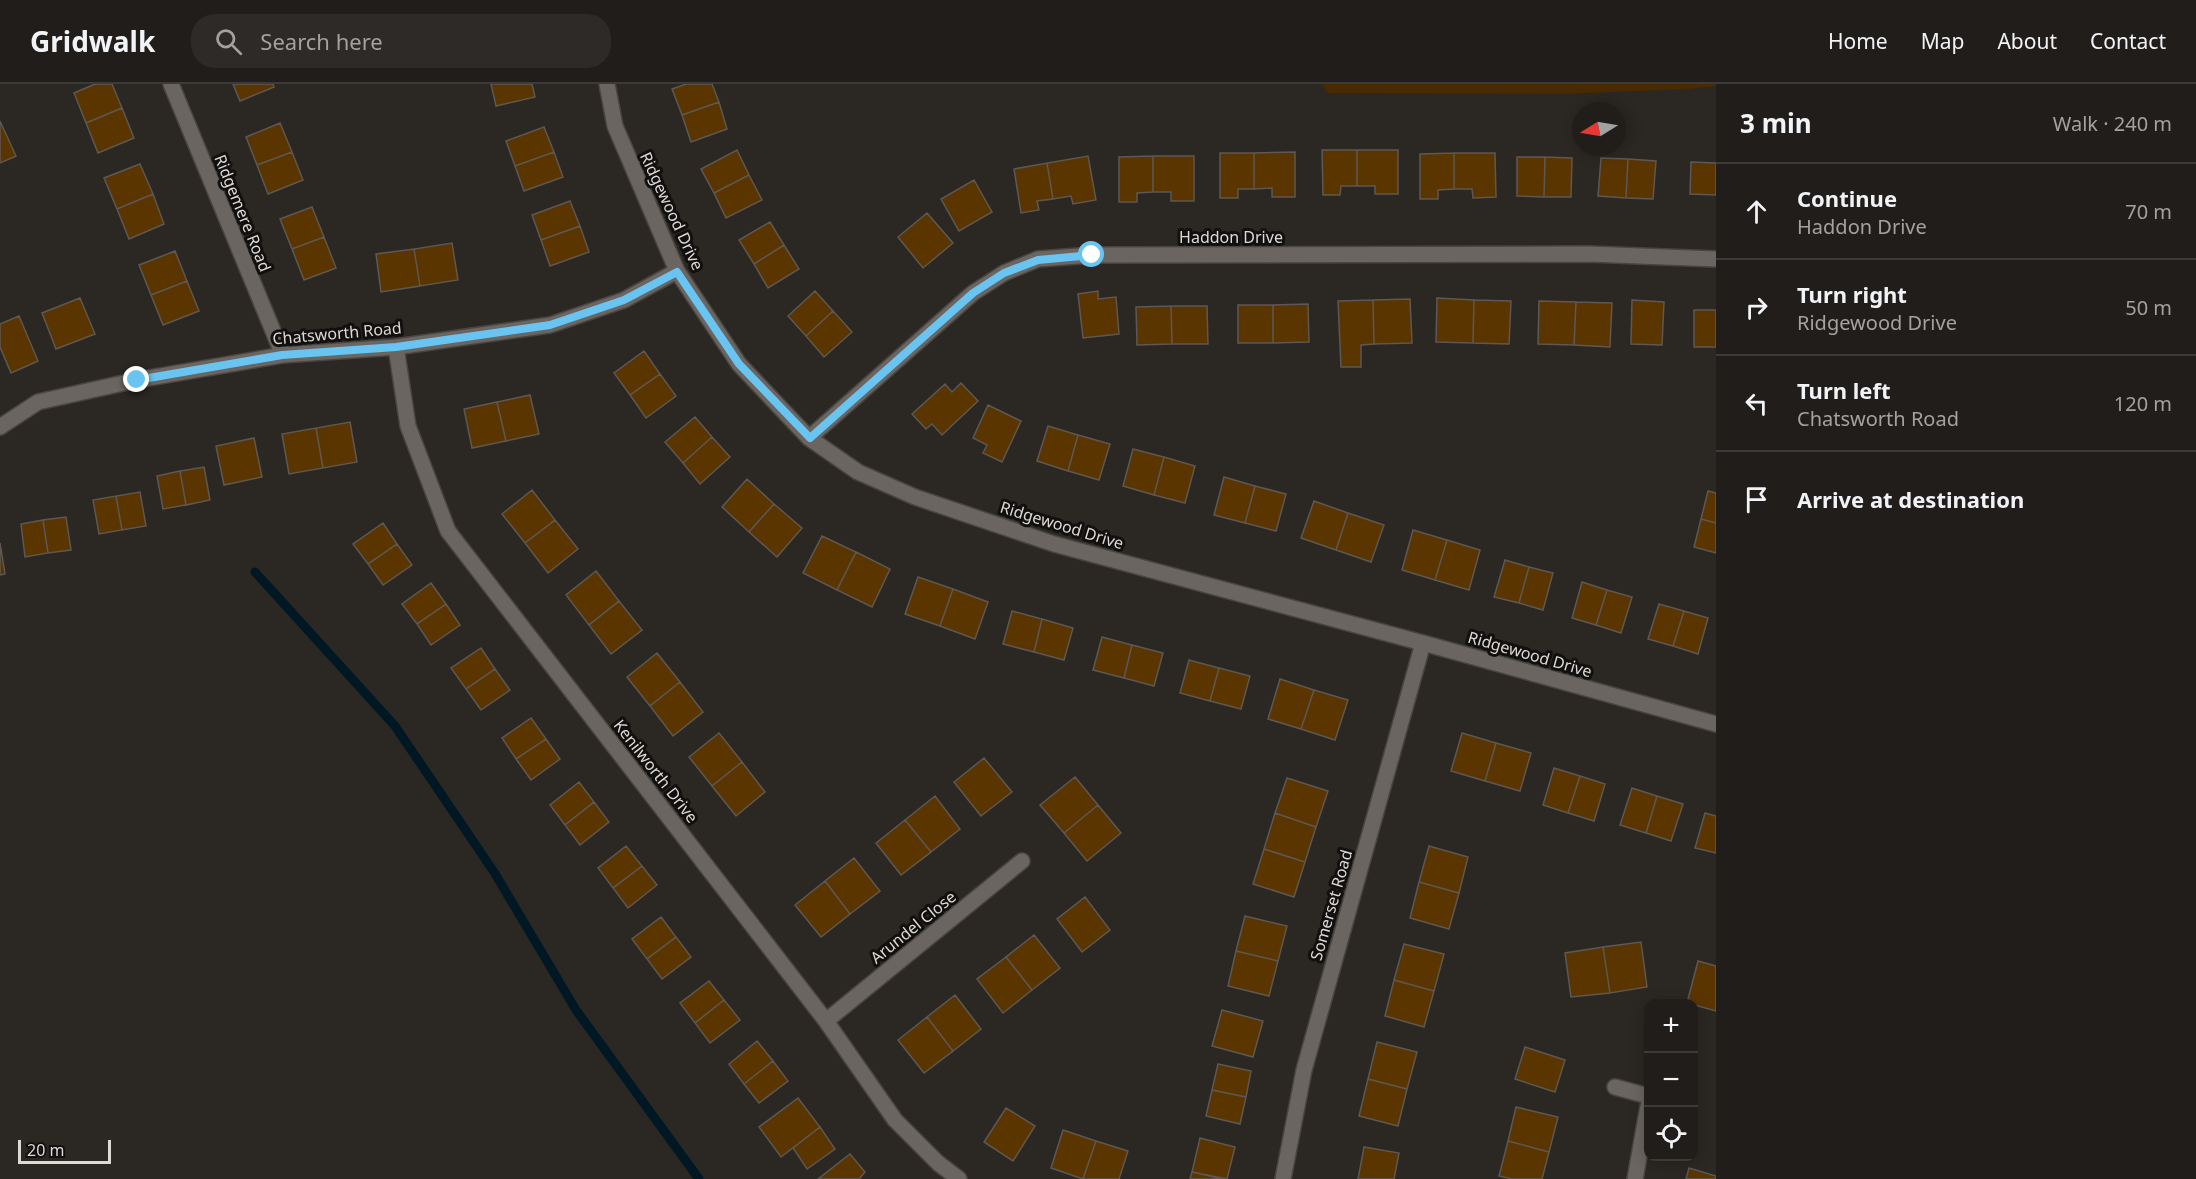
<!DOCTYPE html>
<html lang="en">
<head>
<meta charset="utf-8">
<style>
	:root { --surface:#201d1a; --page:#2d2a27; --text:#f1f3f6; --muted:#a2a2a2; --line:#3d3b39 }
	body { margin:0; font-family:"Noto Sans",sans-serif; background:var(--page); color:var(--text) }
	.controls { position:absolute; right:18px; bottom:18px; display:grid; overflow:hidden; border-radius:12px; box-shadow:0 3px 15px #0003 }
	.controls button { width:54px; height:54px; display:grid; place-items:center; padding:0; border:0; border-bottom:2px solid var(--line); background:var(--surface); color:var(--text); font:30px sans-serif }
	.compass { position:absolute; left:1572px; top:18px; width:54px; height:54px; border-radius:50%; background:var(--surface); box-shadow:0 3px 15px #0003; rotate:259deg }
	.scale { position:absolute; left:18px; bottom:15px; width:93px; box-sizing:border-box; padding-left:6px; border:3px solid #dcd9d6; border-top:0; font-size:16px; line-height:21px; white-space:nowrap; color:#dcd9d6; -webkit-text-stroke:4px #12100e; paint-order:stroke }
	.stop { position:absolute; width:18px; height:18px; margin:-14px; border:4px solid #69c4f1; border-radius:50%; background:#fff }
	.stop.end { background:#69c4f1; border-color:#fff; box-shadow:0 2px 6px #0008 }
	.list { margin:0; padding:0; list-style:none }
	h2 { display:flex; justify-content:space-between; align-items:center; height:78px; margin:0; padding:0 24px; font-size:26px }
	h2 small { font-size:20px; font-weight:400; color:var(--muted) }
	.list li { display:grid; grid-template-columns:39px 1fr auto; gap:18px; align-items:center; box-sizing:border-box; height:96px; padding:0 24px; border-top:2px solid var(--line) }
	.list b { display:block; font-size:22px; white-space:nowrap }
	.list p { margin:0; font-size:20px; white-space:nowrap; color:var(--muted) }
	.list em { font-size:20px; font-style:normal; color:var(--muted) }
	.icon { flex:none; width:33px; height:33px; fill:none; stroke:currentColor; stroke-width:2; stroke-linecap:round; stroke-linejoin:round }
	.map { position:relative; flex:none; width:1716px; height:1095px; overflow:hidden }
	header { display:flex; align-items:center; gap:36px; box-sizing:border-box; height:84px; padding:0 30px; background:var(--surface); border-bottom:2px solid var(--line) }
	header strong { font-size:28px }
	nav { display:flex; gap:33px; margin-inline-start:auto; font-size:21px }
	.search { width:420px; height:54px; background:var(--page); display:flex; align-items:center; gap:15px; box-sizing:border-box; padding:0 21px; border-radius:24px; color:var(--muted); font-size:22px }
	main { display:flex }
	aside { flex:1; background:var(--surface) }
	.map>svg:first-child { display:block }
	.green { fill:#492a01 }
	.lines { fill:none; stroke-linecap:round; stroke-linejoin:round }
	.stream { stroke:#001824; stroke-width:9 }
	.building { fill:#5b3500; stroke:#5d5853; stroke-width:1.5 }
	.minor-casing { stroke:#474441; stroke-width:18 }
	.minor { stroke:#6a6560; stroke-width:15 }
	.route { stroke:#69c4f1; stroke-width:8 }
	.labels { text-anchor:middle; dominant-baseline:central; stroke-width:6; stroke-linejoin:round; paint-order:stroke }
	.street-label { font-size:16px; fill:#dcd9d6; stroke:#12100e }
</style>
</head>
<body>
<header>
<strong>Gridwalk</strong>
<div class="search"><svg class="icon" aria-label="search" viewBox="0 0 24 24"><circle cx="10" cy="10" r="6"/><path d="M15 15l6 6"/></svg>Search here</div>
<nav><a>Home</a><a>Map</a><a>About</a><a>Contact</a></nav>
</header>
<main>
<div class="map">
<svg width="1716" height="1095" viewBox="0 0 1716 1095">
	<rect width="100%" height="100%" fill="#2b2722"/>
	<!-- green -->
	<path class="green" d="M1322,0H1716V2L1689,5L1563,10L1328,9Z"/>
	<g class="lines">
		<!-- stream -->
		<path class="stream" d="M255,488L395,642L494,788L576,926L699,1095"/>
	</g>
	<!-- building -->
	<path class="building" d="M95,0H112L122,24L86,39L74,9Z
		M233,0H273L274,3L240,17Z
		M491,0H532L535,13L496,22Z
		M686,0H712L719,18L682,31L672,5Z
		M719,18L727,45L691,58L682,31Z
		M122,24L134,54L98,69L86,39Z
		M0,37L16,72L0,79Z
		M280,39L292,68L257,81L246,53Z
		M544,43L554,68L515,82L506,57Z
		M737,66L749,91L714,109L701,85Z
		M1322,66H1357V102H1341L1340,111H1323Z
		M1357,66H1398V110H1375V102H1357Z
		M292,68L303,96L268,110L257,81Z
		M554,68L563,93L524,107L515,82Z
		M1295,68V113H1272V104L1254,105V69Z
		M1220,69H1254V105H1238V114H1220Z
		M1454,69H1495L1496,113L1473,114L1472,105H1454Z
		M1454,69V105L1438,106V115H1420V70Z
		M1088,72L1096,116L1073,120L1071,112L1053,115L1047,79Z
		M1153,72H1194V117H1171V108H1153Z
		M1153,72V108L1137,109V118H1119V73Z
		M1517,73H1545L1544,113L1517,112Z
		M1545,73L1572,74L1571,113H1544Z
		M1601,74L1628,75L1626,114L1598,112Z
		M1628,75L1656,77L1653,115L1626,114Z
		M1691,78L1716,79V111L1690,110Z
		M1047,79L1053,115L1037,117L1039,126L1021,129L1014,85Z
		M140,80L153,110L117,125L104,94Z
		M749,91L762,116L726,134L714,109Z
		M974,96L992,128L959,147L941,115Z
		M153,110L164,140L129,155L117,125Z
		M570,117L580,142L541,156L532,131Z
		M312,123L324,153L292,165L280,135Z
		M927,129L953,159L923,184L898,153Z
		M770,138L784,161L754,180L739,156Z
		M580,142L589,168L550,182L541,156Z
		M324,153L336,184L304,196L292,165Z
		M452,159L458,196L420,202L414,165Z
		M784,161L799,185L768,204L754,180Z
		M414,165L420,202L381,208L376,170Z
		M175,167L187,197L151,211L139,181Z
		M187,197L199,227L163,241L151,211Z
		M815,207L833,227L806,252L788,232Z
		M1098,207V215L1116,213L1119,250L1083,254L1078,210Z
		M80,214L95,250L56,265L42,229Z
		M1437,214L1474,216L1473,259L1436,258Z
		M1410,215L1412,259L1374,260L1373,216Z
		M1373,216L1374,260L1361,261V283H1341L1338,217Z
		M1474,216L1511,217L1509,260L1473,259Z
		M1632,216L1664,218L1662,261L1631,260Z
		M1539,217L1576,218L1574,261L1538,260Z
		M1576,218L1612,219L1610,263L1574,261Z
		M1308,220L1309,258L1273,259V221Z
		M1238,221H1273V259H1238Z
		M1171,222H1207L1208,260H1172Z
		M1171,222L1172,260L1137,261L1136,223Z
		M1694,226H1716V263H1694Z
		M833,227L852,248L824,273L806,252Z
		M19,232L38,277L11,289L0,263V240Z
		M644,267L660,290L630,311L614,289Z
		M660,290L676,312L646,334L630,311Z
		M961,299L978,317L942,351L932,340L926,345L912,330L945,300L952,308Z
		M530,311L539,350L506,357L497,318Z
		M497,318L506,357L472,364L464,325Z
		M988,321L1021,337L1002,378L983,369L987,361L973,354Z
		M695,333L712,353L683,379L665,358Z
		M350,338L357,378L323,384L316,344Z
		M1048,342L1078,351L1068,387L1037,377Z
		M316,344L323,384L289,390L282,350Z
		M1078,351L1110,360L1099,396L1068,387Z
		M712,353L730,373L700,400L683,379Z
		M254,354L262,393L224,401L216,362Z
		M1133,365L1164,373L1154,411L1123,402Z
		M1164,373L1195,382L1185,419L1154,411Z
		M204,383L210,416L186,421L180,387Z
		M180,387L186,421L163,425L157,392Z
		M1224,393L1255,402L1245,439L1214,431Z
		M747,395L774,420L749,448L722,423Z
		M1255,402L1286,410L1276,447L1245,439Z
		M532,406L555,436L525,459L502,430Z
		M1708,407L1716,409V439L1701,435Z
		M140,408L146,442L122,446L116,412Z
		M116,412L122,446L99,450L93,416Z
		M1314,417L1348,429L1336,466L1301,454Z
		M774,420L802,444L777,473L749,448Z
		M1348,429L1384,441L1371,478L1336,466Z
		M66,433L71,466L48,469L43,436Z
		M1701,435L1716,439V469L1694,463Z
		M43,436L48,469L25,473L21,440Z
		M555,436L578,465L548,489L525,459Z
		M383,439L397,460L368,480L353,460Z
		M1413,446L1447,456L1435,496L1402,486Z
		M822,452L856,468L837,506L803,489Z
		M1447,456L1480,466L1469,506L1435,496Z
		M0,459L5,490L0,491Z
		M397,460L412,481L383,501L368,480Z
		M856,468L890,485L872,523L837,506Z
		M1505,476L1529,483L1519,519L1494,513Z
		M1529,483L1553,489L1543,526L1519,519Z
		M596,487L619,517L589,541L566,511Z
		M918,493L953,505L940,542L905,530Z
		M1582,498L1607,506L1596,541L1572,534Z
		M431,499L446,520L417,540L402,520Z
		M953,505L988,518L975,555L940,542Z
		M1607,506L1632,513L1621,549L1596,541Z
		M619,517L642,546L611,570L589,541Z
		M446,520L460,541L431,561L417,540Z
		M1659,520L1684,527L1673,562L1648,555Z
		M1012,527L1042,535L1034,568L1003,560Z
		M1684,527L1708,534L1698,570L1673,562Z
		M1042,535L1073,544L1064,576L1034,568Z
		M1102,553L1132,561L1124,594L1093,586Z
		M1132,561L1163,569L1154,602L1124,594Z
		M481,564L495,585L466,605L451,584Z
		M657,569L680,598L650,622L627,593Z
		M1189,576L1219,584L1210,617L1180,609Z
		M1219,584L1250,592L1241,625L1210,617Z
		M495,585L510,606L481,626L466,605Z
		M1280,595L1314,606L1301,645L1268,635Z
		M680,598L703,628L673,652L650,622Z
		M1314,606L1348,616L1335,656L1301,645Z
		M531,634L546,655L516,675L502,654Z
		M719,649L742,678L712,702L689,673Z
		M1462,649L1496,659L1485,697L1451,687Z
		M546,655L560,675L531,696L516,675Z
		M1496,659L1531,669L1520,707L1485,697Z
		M984,674L1012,708L981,732L954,698Z
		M742,678L765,708L736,732L712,702Z
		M1554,684L1580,692L1568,729L1543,721Z
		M1580,692L1605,700L1594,737L1568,729Z
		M1075,693L1098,721L1064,749L1040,721Z
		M1287,694L1328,707L1316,743L1275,729Z
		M579,698L594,718L565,741L550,721Z
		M1632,704L1657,712L1646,749L1620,741Z
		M935,712L960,745L931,768L905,736Z
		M1657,712L1683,720L1671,757L1646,749Z
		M594,718L609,738L580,761L565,741Z
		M1098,721L1121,749L1087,777L1064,749Z
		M1275,729L1316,743L1305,778L1264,765Z
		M1705,729L1716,732V769L1695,764Z
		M905,736L931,768L901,791L876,759Z
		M626,762L642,782L613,804L598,784Z
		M1429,762L1468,773L1459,809L1419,798Z
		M1264,765L1305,778L1294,813L1253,800Z
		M854,774L880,807L850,830L825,797Z
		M642,782L657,801L628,824L613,804Z
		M825,797L850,830L821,853L795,821Z
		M1419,798L1459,809L1449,845L1410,834Z
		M1085,813L1110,846L1082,868L1057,835Z
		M1245,832L1287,842L1278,877L1236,867Z
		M661,833L676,853L647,875L632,855Z
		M1034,851L1060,884L1032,906L1006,873Z
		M676,853L691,873L662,895L647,875Z
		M1641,858L1647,903L1610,909L1603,863Z
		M1404,860L1444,870L1434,907L1394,896Z
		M1603,863L1610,909L1571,913L1565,869Z
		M1236,867L1278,877L1269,912L1228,902Z
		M1006,873L1032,906L1003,929L977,895Z
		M1698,877L1716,882V927L1687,919Z
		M1394,896L1434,907L1424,943L1385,932Z
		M709,897L724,916L695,939L680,919Z
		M955,911L981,945L953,967L927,933Z
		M724,916L740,936L710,959L695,939Z
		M1222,926L1263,937L1253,973L1212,962Z
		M927,933L953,967L924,989L898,956Z
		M757,957L773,977L744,1000L729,980Z
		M1377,958L1417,968L1407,1005L1368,995Z
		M1525,963L1565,976L1555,1008L1515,995Z
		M773,977L788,997L759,1019L744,1000Z
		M1218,980L1251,987L1246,1013L1212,1006Z
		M1368,995L1407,1005L1398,1042L1359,1032Z
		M1212,1006L1246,1013L1240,1040L1206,1032Z
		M798,1014L820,1043L781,1073L759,1043Z
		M1516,1023L1558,1033L1549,1068L1508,1057Z
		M1006,1024L1035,1042L1013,1077L984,1058Z
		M820,1043L835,1065L807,1085L793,1064Z
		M1063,1046L1096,1057L1083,1095L1051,1084Z
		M1200,1054L1235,1063L1227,1095L1192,1088Z
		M1096,1057L1128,1067L1119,1095H1083Z
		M1508,1057L1549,1068L1542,1095H1512L1499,1092Z
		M1364,1063L1399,1069L1394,1095H1358Z
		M850,1070L865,1088L859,1095H818Z
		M1689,1084L1716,1092V1095H1686Z
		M1192,1088L1223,1095H1190Z"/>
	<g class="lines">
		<!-- minor casing -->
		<g class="minor-casing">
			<path id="minor" d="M171,0L283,271
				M607,0L615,42L677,187L739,280L809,354L858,388L915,413L1054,460L1423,559L1716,640
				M396,263L408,342L448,447L826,937L895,1036L938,1079L959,1095
				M0,343L38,318L137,296L283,271L396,263L550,241L624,216L677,187
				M809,354L973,209L1004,189L1038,175L1092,171L1589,170L1716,175
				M826,937L1022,777
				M1615,1003L1648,1012
				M1283,1095L1304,986L1423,559
				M1635,1095L1648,1022"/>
		</g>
		<!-- minor -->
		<use href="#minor" class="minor"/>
	</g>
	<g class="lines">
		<!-- route -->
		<path class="route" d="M137,296L282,271L396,263L550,241L624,216L677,188L739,280L810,354L973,209L1004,189L1038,176L1092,171"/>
	</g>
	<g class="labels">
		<!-- street labels -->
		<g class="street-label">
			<text transform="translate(672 127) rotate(65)">Ridgewood Drive</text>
			<text transform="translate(243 129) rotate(68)">Ridgemere Road</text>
			<text x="1231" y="153">Haddon Drive</text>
			<text transform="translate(337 249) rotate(-5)">Chatsworth Road</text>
			<text transform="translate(1062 441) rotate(17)">Ridgewood Drive</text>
			<text transform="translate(1530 570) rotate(16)">Ridgewood Drive</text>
			<text transform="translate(656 687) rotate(52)">Kenilworth Drive</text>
			<text transform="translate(1331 821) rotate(-74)">Somerset Road</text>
			<text transform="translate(913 843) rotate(-39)">Arundel Close</text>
		</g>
	</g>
</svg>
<div class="controls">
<button>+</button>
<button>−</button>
<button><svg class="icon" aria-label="locate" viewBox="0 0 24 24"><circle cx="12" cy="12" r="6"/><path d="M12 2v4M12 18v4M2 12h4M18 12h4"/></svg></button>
</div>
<svg class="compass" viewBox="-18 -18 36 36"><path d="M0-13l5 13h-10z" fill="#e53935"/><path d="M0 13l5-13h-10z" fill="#a2a2a2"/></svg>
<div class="scale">20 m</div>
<div class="stop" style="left:1092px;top:171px"></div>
<div class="stop end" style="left:137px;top:296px"></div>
</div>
<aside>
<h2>3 min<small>Walk · 240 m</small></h2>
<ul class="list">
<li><svg class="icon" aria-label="ahead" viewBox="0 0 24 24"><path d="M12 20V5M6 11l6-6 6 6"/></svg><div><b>Continue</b><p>Haddon Drive</p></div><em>70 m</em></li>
<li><svg class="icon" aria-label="right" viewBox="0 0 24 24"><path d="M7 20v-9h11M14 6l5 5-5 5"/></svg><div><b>Turn right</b><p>Ridgewood Drive</p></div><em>50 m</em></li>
<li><svg class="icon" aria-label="left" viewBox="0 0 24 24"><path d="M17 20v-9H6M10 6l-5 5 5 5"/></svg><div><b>Turn left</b><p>Chatsworth Road</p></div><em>120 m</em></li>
<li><svg class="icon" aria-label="arrive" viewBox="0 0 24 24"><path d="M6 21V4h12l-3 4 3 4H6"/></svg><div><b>Arrive at destination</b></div></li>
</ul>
</aside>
</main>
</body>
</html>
